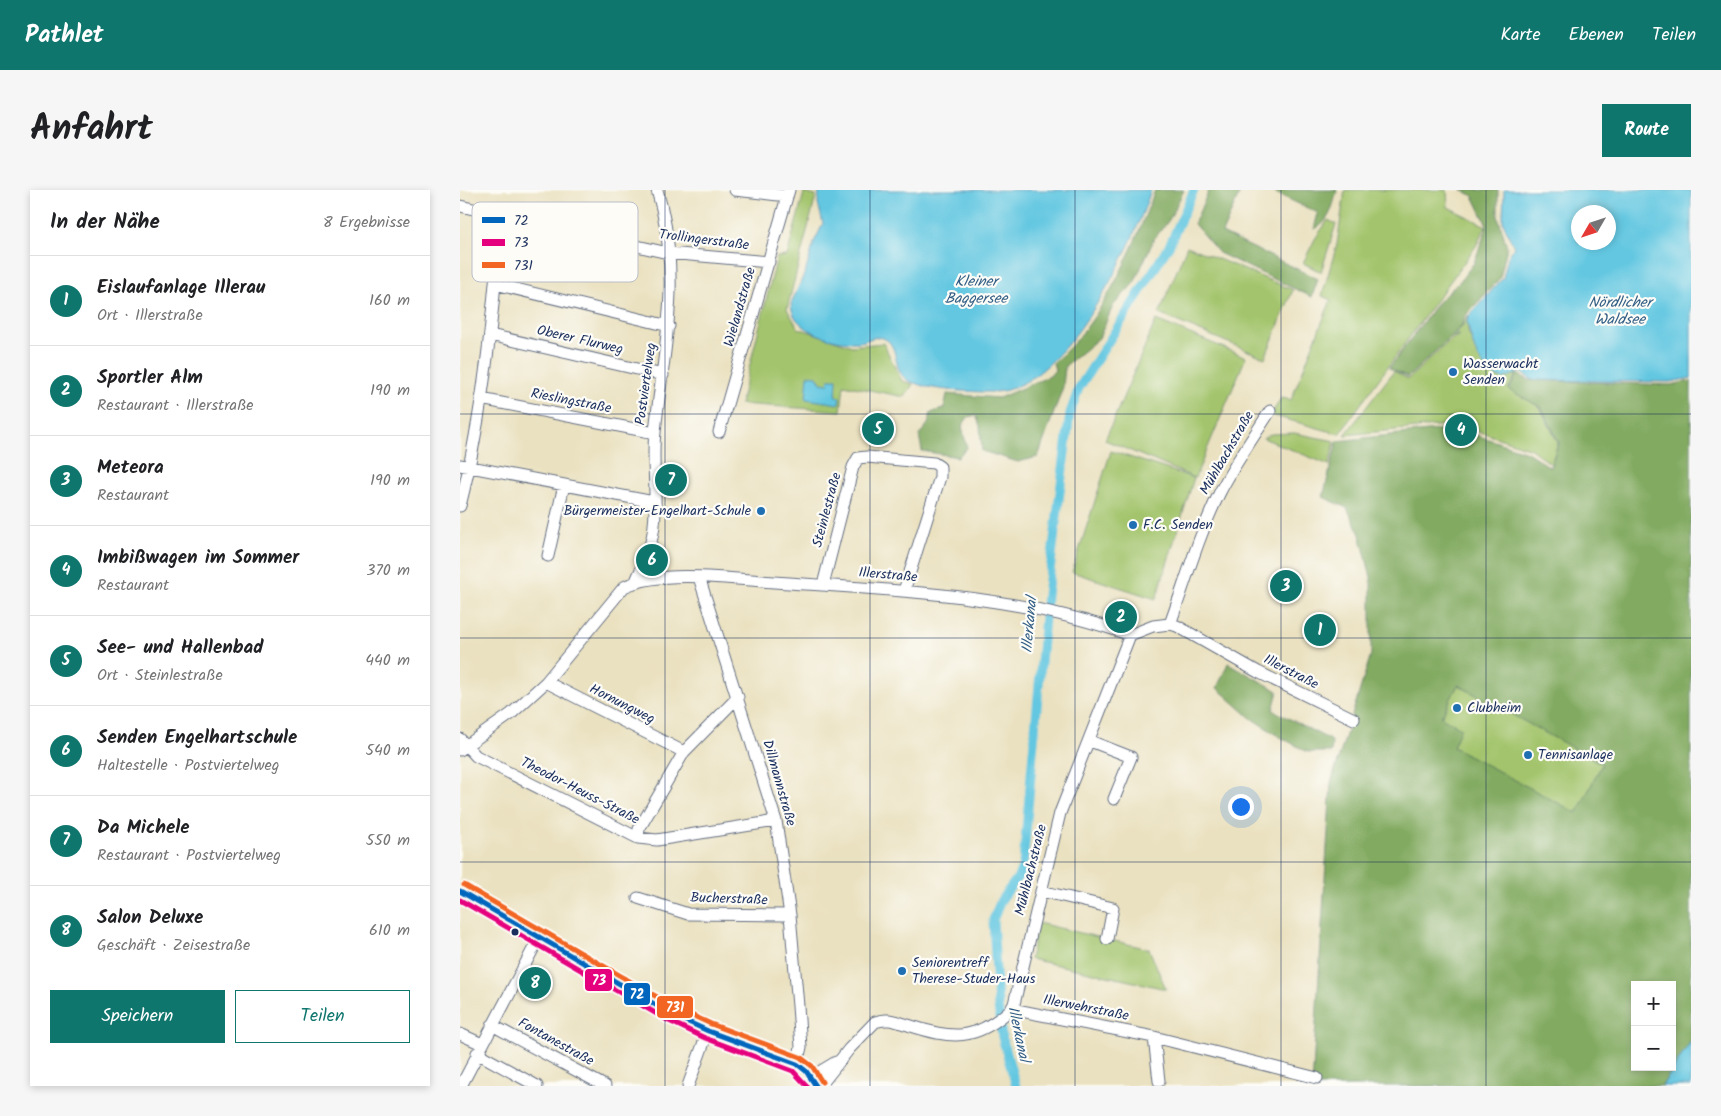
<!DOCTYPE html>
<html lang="de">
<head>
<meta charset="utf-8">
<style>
	:root { --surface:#fff; --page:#f6f6f6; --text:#202124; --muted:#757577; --line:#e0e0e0; --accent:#0f766e }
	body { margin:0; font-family:Kalam,sans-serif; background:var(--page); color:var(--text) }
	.controls { position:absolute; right:15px; bottom:15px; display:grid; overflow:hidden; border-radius:0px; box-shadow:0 2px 8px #0003 }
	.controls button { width:45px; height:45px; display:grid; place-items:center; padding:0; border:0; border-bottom:1px solid var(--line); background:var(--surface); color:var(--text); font:25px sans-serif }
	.compass { position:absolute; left:1111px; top:15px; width:45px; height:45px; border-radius:50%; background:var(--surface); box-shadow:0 2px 8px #0003; rotate:231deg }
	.you { position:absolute; left:780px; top:616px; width:18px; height:18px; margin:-12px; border:4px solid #fff; border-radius:50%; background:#1a73e8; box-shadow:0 0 0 8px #1a73e833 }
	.badge { display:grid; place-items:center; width:32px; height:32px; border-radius:50%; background:var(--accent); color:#fff; font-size:16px; font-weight:700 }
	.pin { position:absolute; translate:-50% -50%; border:2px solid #fff; box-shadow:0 1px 5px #0006 }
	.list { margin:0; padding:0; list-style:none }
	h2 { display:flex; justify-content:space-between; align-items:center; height:65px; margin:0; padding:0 20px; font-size:21px }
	h2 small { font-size:16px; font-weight:400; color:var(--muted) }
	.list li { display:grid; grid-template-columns:32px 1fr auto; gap:15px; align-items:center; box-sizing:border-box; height:90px; padding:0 20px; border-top:1px solid var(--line) }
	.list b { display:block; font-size:19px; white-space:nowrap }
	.list p { margin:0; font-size:16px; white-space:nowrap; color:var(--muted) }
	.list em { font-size:16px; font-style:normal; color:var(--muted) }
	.actions { display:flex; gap:10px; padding:15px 20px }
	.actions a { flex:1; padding:11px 0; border:1px solid var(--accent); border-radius:0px; text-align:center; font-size:18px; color:var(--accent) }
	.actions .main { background:var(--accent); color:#fff }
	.map { position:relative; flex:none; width:1231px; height:896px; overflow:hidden; border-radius:0px }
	header { display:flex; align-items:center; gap:30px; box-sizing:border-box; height:70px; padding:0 25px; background:var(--accent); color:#fff }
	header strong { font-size:24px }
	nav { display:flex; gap:28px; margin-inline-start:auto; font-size:18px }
	.intro { display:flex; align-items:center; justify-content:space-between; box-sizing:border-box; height:120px; padding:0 30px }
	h1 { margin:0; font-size:35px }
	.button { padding:12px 22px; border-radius:0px; background:var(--accent); color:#fff; font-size:18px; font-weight:700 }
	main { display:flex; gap:30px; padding:0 30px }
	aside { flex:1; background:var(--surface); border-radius:0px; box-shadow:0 2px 8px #0003 }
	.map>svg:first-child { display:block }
	.green { fill:#a3c46c; stroke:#5f7a65 }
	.forest { fill:#82aa60; stroke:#4e6c5f; fill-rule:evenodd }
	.water { fill:#63c7e1; stroke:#3f7ba0; fill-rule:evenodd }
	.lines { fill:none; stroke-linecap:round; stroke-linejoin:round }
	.canal { stroke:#63c7e1; stroke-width:9 }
	.minor-casing { stroke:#636d80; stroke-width:13 }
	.major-casing { stroke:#636d80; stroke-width:16 }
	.minor { stroke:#fff; stroke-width:11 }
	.major { stroke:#e9c769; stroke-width:14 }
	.bus-1-casing { stroke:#fdfcf7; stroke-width:9 }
	.bus-2-casing { stroke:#fdfcf7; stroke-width:9 }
	.bus-3-casing { stroke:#fdfcf7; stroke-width:9 }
	.bus-1 { stroke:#0065bd; stroke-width:5 }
	.bus-2 { stroke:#e5007d; stroke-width:5 }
	.bus-3 { stroke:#f26522; stroke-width:5 }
	.grid { fill:none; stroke:#1b2f5e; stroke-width:1; stroke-opacity:0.55 }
	.poi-dot { fill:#1f6fb2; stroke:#fdfcf7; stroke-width:2 }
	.bus-dot { fill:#1b2f5e; stroke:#fdfcf7; stroke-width:2 }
	.labels { text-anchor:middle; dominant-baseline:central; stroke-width:4.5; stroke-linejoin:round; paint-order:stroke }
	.street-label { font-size:14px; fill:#1b2f5e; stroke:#fdfcf7 }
	.poi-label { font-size:14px; fill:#1b2f5e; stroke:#fdfcf7; text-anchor:start }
	.water-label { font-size:15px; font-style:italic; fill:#315d85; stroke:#fdfcf7 }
	.key { fill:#fdfcf7; stroke:#b9bec9; stroke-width:1 }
	.key-label { font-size:14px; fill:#1b2f5e }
	.line-badge { stroke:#fdfcf7; stroke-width:2 }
	.badge-label { font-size:14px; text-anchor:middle; font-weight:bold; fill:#fff }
</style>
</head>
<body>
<header>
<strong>Pathlet</strong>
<nav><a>Karte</a><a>Ebenen</a><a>Teilen</a></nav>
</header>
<div class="intro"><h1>Anfahrt</h1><a class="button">Route</a></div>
<main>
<aside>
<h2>In der Nähe<small>8 Ergebnisse</small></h2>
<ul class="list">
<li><span class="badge">1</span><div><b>Eislaufanlage Illerau</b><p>Ort · Illerstraße</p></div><em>160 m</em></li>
<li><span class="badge">2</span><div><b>Sportler Alm</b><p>Restaurant · Illerstraße</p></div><em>190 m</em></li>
<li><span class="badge">3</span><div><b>Meteora</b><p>Restaurant</p></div><em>190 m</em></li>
<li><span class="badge">4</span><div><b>Imbißwagen im Sommer</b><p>Restaurant</p></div><em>370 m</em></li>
<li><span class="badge">5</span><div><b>See- und Hallenbad</b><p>Ort · Steinlestraße</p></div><em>440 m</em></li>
<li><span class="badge">6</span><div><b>Senden Engelhartschule</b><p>Haltestelle · Postviertelweg</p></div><em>540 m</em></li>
<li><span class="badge">7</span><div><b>Da Michele</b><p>Restaurant · Postviertelweg</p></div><em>550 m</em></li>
<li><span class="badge">8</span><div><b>Salon Deluxe</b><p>Geschäft · Zeisestraße</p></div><em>610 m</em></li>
</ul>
<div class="actions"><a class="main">Speichern</a><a>Teilen</a></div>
</aside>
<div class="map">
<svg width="1231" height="896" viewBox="0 0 1231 896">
	<rect width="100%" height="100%" fill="#fdfcf7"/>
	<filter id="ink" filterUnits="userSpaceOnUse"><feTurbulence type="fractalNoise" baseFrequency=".02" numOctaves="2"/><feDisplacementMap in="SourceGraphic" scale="10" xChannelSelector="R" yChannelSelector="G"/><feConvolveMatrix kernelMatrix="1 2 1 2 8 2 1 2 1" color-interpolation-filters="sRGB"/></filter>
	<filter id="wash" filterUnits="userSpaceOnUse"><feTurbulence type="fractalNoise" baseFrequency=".0096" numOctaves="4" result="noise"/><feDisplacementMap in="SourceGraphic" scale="20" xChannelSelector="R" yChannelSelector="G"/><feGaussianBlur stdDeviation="1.12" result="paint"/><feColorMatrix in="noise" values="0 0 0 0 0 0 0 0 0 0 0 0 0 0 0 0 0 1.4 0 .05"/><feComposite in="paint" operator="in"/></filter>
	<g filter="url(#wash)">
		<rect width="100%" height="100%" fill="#eae1c0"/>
		<!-- green -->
		<path class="green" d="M885,0H987L988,17L1026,36L1016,56L879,244L811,225L821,208L831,210L871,110L862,106L877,54Z
			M344,3L356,6L327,119L338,138L392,156L423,153L442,191L453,194L445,207L384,195L381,221L280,214L317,67L327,66Z
			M868,30L876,34L861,82L843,73L855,49Z
			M727,56L833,100L805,168L699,124Z
			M1008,125V142L1016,160L1026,180L1040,188L1057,183L1048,199L1080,217L1098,253L1091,274L1071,259L997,234L885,245L934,181L948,189L990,150L1000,145L992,147L1002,137Z
			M696,130L786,167L735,288L645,250Z
			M834,243L875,251L869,275L803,248L811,244Z
			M651,261L734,288L696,409L612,382Z
			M998,495L1143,574L1117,624L993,557L981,527Z
			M578,733L689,759L706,799L570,769Z"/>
		<!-- forest -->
		<path class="forest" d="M695,0H724L709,30L694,49L674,93L653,116L639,148L605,176L603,197L578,267L558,272L522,261L520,236L516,225L508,227L502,236L507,258L498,267L462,261L459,245L468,234L471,223L484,218L487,204L539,208L590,186L595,180L593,173C643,132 673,59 695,0Z
			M749,0H781L762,43L858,89L852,107L759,63L734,34Z
			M809,0H877C873,15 870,33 854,39L858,23Z
			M1002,0H1038V26L1047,57L1040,88L1005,126L1002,135L990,148L948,187L929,178L978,112L1000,91L1014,73L1026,40L1027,35L1013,6Z
			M1057,184L1069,190L1210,195L1231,191V851L1202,896H852L871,593L911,464V387L900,344L887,318L863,307L877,251L995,238L1067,262L1090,277L1099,253L1081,217L1049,200ZM998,495L1142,574L1117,623L993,557L1001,538L981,527ZM1175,795H1212V877H1175Z
			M768,473L818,501L813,520L872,551L871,562H848L822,548L792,529L757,498Z"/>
		<!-- water -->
		<path class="water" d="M359,0H691C672,59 611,182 547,200C532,204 516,201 501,201C485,200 465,198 449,191C431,182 441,155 423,148C413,145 407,152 398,152C376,153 332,142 331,114L346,80L354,52L363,34L358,13Z
			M1044,0H1231V188L1210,192L1073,190L1060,182L1043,189C1018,181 1012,154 1007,131L1009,126L1043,88L1048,67L1054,57L1043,32ZM1148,22V52H1118V22Z
			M348,185L357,186L361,193L368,194L369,189H377L376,207H380L379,214L346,209Z
			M1231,851V896H1202Z"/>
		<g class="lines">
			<!-- canal -->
			<path class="canal" d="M556,896L542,847L538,816L533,730L541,710L558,687L563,675L587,405L610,223L619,198L709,56L734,0"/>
		</g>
	</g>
	<g filter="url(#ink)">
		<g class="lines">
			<!-- minor casing -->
			<g class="minor-casing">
				<path id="minor" d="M275,0L327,6
					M0,16L208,63L309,72
					M35,94L209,136
					M30,145L203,185
					M21,209L195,243
					M259,242L329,0
					M0,275L194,312
					M0,316C24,221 33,123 41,25
					M88,366L104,295
					M239,387L316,631L330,725L338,816L341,857L337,874
					M176,391C181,379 188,366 191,352C200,317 191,278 195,242C204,155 223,87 197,0
					M363,395L393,277L398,268L407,267L474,273L480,277V287L444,401
					M710,434C726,390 739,344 760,302C775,273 793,248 810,221
					M86,492L224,562
					M0,549L16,566L178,648L197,650L316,631
					M630,551L671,567L654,609
					M0,560L51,524L86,492L164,397C201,379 273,389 314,392C433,400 557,404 670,445L693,436L710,434L717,436L798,482L894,529
					M178,648L179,639L224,562L278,507
					M581,701L653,718L647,749
					M178,708L228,724L330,725
					M551,819L554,814L600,623L670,445
					M32,835L145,896
					M0,844L22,854
					M694,847L699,891
					M17,863L77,896
					M351,887L376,872
					M1,896L80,746
					M228,896L248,841
					M360,896L389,859L415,832C427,827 437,832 448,835C492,849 515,852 551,819L694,847L857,888"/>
			</g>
			<!-- major casing -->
			<g class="major-casing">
				<path id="major" d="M0,701L213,825L248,841L337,874L346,881L356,896"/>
			</g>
			<!-- minor -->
			<use href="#minor" class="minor"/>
			<!-- major -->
			<use href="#major" class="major"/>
			<!-- bus-1 casing -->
			<g class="bus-1-casing">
				<path id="bus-1" d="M0,701L213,825L248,841L337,874L346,881L356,896"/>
			</g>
			<!-- bus-2 casing -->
			<g class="bus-2-casing">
				<path id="bus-2" d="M0,710L209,831L245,848L333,881L347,896"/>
			</g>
			<!-- bus-3 casing -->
			<g class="bus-3-casing">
				<path id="bus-3" d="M4,695L216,818L251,834L340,867L352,876L362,892"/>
			</g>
			<!-- bus-1 -->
			<use href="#bus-1" class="bus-1"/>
			<!-- bus-2 -->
			<use href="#bus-2" class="bus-2"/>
			<!-- bus-3 -->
			<use href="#bus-3" class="bus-3"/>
		</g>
	</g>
	<!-- grid -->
	<path class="grid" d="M205,0V896M410,0V896M615,0V896M821,0V896M1026,0V896M0,224H1231M0,448H1231M0,672H1231"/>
	<!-- markers -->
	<g class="poi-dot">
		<circle cx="993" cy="182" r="5"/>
		<circle cx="301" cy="321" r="5"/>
		<circle cx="673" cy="335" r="5"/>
		<circle cx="997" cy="518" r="5"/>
		<circle cx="1068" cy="565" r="5"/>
		<circle cx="442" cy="781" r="5"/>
	</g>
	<circle class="bus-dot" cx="55" cy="742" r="4.5"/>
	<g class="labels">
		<!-- street labels -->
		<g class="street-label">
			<text transform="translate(244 50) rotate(7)">Trollingerstraße</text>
			<text transform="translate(280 117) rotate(-74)">Wielandstraße</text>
			<text transform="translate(120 150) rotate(13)">Oberer Flurweg</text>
			<text transform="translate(186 194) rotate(-82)">Postviertelweg</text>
			<text transform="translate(111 211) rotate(11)">Rieslingstraße</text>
			<text transform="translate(767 263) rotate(-60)">Mühlbachstraße</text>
			<text transform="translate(367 320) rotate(-75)">Steinlestraße</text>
			<text transform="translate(428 385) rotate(5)">Illerstraße</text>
			<text transform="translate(831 482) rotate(27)">Illerstraße</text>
			<text transform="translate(162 514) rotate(27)">Hornungweg</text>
			<text transform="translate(319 593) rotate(74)">Dillmannstraße</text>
			<text transform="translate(120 601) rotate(27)">Theodor-Heuss-Straße</text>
			<text transform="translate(571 680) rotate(-76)">Mühlbachstraße</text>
			<text transform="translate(269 709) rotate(2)">Bucherstraße</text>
			<text transform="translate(626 818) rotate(11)">Illerwehrstraße</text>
			<text transform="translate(96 852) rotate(29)">Fontanestraße</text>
		</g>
		<!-- poi labels -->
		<g class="poi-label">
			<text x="1003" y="174">Wasserwacht<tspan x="1003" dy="16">Senden</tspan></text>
			<text x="291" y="321" text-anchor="end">Bürgermeister-Engelhart-Schule</text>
			<text x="683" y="335">F.C. Senden</text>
			<text x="1007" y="518">Clubheim</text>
			<text x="1078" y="565">Tennisanlage</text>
			<text x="452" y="773">Seniorentreff<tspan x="452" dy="16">Therese-Studer-Haus</tspan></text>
		</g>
		<!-- water labels -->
		<g class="water-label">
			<text x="516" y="92">Kleiner<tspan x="516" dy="17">Baggersee</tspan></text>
			<text x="1160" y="113">Nördlicher<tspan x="1160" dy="17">Waldsee</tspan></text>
			<text transform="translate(570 435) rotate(-85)">Illerkanal</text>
			<text transform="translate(558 844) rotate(78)">Illerkanal</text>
		</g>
	</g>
	<!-- legend -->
	<rect x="12" y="12" width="166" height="80" rx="8" class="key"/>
	<rect x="22" y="27" width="23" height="6" fill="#0065bd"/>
	<rect x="22" y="49" width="23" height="7" fill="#e5007d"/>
	<rect x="22" y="72" width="23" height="6" fill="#f26522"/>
	<g class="key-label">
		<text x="54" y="35">72</text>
		<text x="54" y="57">73</text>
		<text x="54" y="80">731</text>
	</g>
	<g class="line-badge">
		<rect x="124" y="778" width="29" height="24" rx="5" fill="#e5007d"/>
		<rect x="163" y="792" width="28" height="24" rx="5" fill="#0065bd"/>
		<rect x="196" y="805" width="38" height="24" rx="5" fill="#f26522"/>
	</g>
	<g class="badge-label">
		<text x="139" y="795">73</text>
		<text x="177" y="809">72</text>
		<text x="215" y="822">731</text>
	</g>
</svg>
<div class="controls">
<button>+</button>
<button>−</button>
</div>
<svg class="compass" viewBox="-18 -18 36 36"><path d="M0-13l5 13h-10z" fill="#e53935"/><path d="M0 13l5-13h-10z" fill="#757577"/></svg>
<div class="you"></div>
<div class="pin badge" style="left:860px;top:440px">1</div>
<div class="pin badge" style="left:661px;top:427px">2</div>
<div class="pin badge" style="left:826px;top:396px">3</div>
<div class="pin badge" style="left:1001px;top:240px">4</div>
<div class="pin badge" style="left:418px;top:239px">5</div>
<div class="pin badge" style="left:192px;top:370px">6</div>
<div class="pin badge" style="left:211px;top:290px">7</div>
<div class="pin badge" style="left:75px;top:793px">8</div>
</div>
</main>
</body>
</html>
